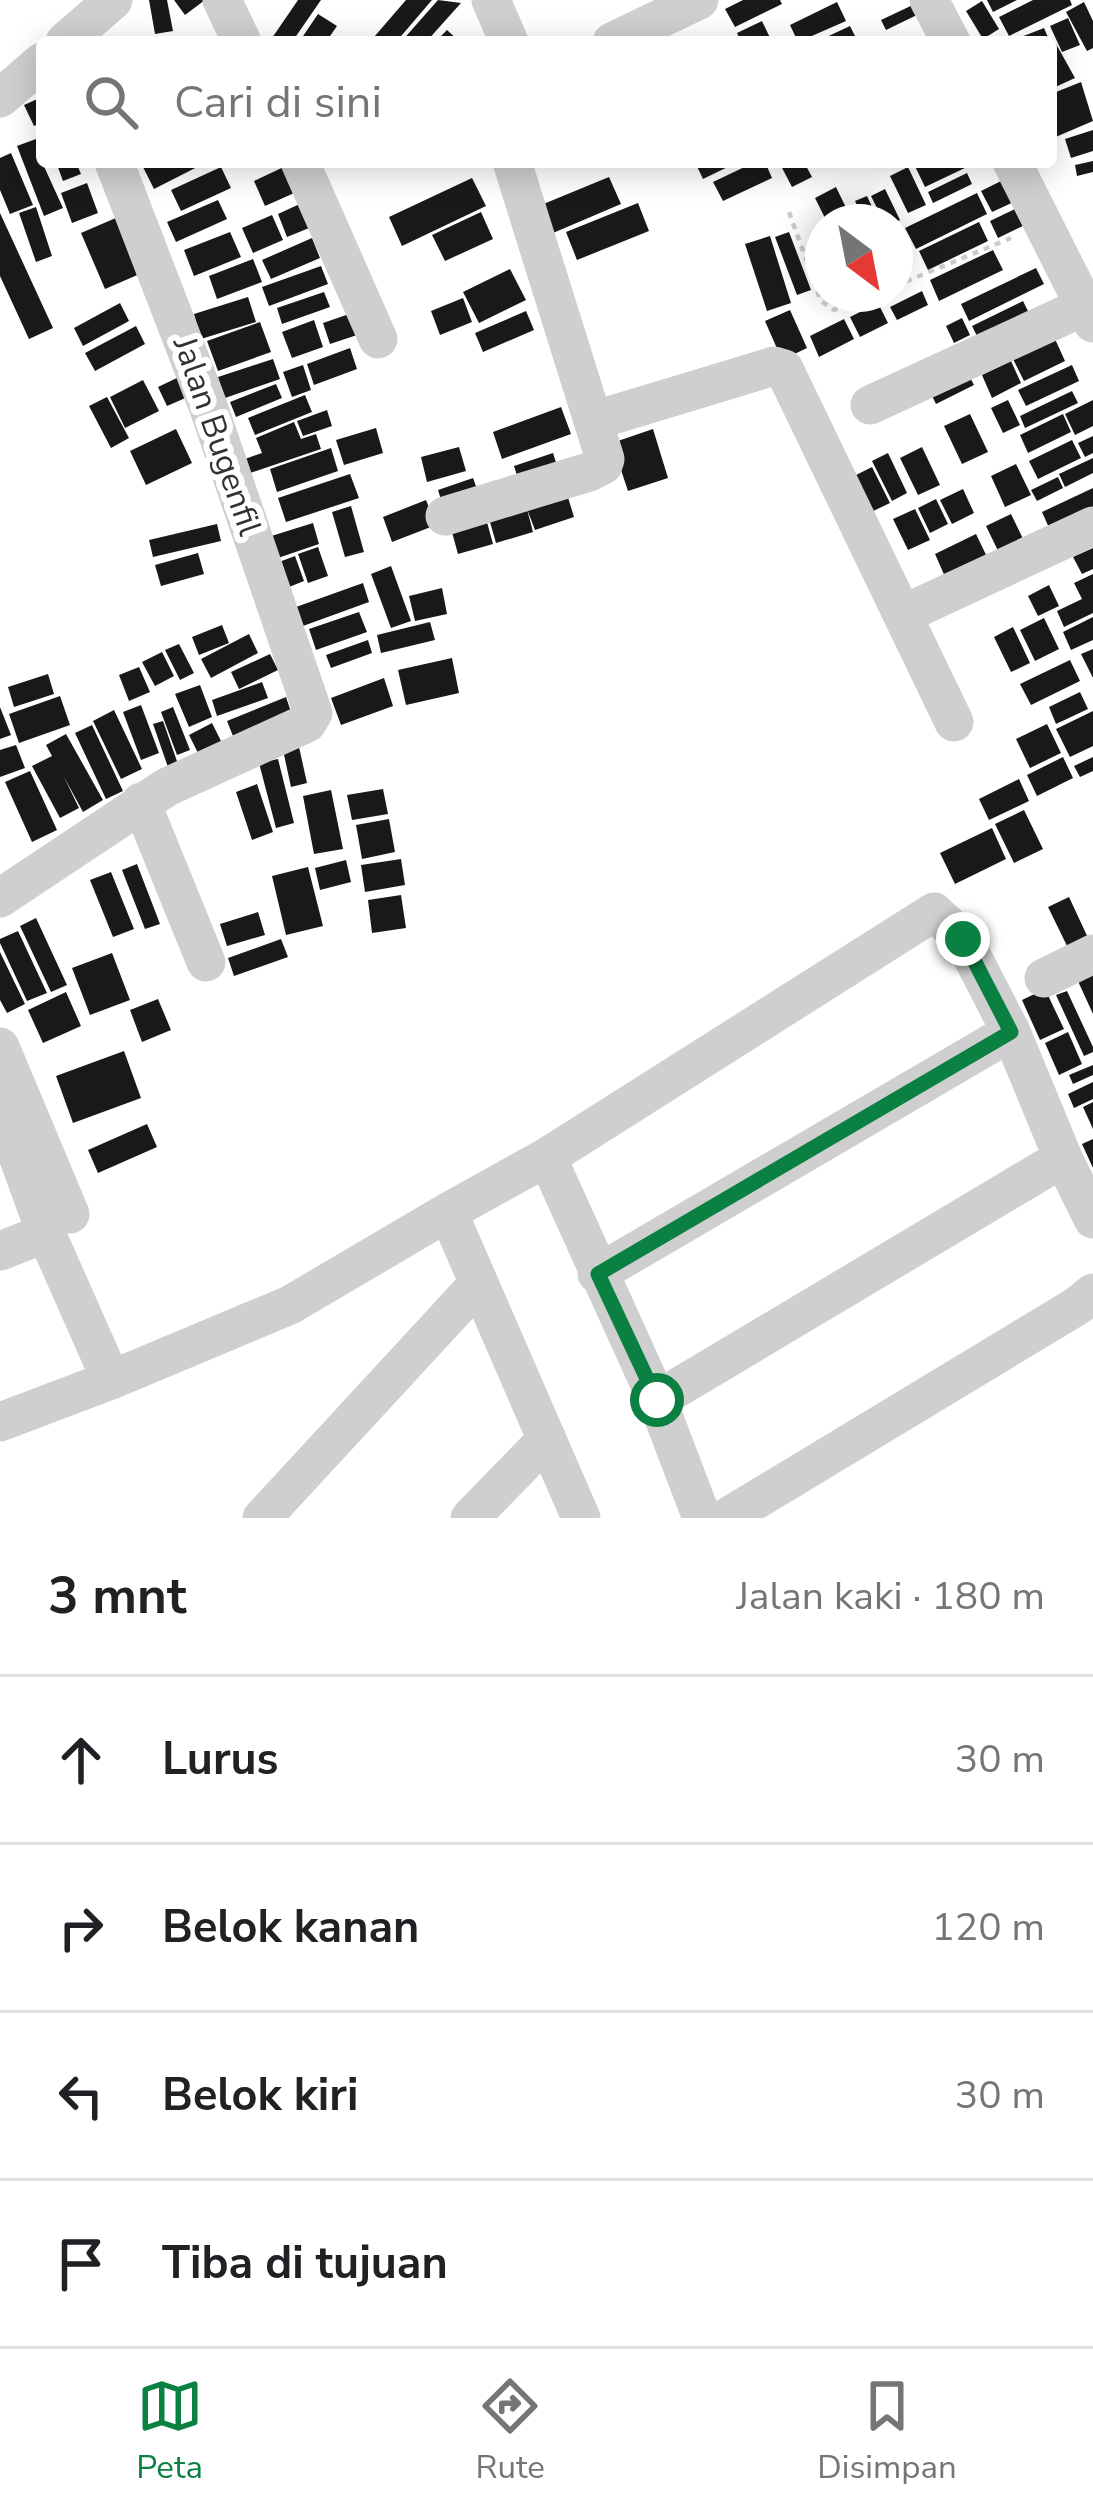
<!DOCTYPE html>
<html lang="id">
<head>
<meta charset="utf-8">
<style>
	:root { --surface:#fff; --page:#f2f2f2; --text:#202124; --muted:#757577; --line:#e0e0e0; --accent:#0b8043 }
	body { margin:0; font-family:"Nunito Sans",sans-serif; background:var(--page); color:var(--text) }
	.compass { position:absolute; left:805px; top:204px; width:108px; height:108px; border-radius:50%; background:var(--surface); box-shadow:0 6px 30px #0003; rotate:148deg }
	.stop { position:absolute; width:36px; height:36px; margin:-27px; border:9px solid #0b8043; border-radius:50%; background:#fff }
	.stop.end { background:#0b8043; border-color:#fff; box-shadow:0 3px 12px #0008 }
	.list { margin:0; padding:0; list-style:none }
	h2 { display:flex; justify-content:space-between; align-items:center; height:156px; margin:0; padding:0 48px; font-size:51px }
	h2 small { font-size:39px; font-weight:400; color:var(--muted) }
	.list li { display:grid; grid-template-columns:78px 1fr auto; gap:36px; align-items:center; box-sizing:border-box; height:168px; padding:0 48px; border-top:3px solid var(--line) }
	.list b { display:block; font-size:45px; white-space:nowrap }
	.list em { font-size:39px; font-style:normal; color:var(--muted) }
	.icon { flex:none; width:66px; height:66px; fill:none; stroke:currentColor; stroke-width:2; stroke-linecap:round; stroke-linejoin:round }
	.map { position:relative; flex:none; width:1093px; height:1518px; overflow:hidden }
	.search { position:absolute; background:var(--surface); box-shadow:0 6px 30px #0003; left:36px; right:36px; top:36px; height:132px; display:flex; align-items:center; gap:30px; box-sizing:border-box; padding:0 42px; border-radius:12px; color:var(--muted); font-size:45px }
	.sheet { height:828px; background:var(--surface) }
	nav { display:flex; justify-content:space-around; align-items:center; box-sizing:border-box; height:168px; border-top:3px solid var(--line); background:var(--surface); font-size:33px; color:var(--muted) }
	nav a { display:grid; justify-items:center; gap:6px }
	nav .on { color:var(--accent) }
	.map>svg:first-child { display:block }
	.building { fill:#191919 }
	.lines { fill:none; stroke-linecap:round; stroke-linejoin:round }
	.path { stroke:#ccc; stroke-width:4.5; stroke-dasharray:6 6; stroke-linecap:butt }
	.minor { stroke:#cfcfcf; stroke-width:39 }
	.route { stroke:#0b8043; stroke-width:15 }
	.labels { text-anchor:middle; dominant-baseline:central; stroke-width:12; stroke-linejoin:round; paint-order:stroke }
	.street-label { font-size:33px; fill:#323232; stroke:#fff }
</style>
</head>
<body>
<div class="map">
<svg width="1093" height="1518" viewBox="0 0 1093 1518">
	<rect width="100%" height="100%" fill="#fff"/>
	<!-- building -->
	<path class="building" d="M149,0H167L173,31L155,34Z
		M174,0H205L185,15Z
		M298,0H321L292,42H278L272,38Z
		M406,0H432L396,42H380L374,37Z
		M438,0L461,3L426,42H401Z
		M743,0H780L782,4L735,27L725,9Z
		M987,0H1017L993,12Z
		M1033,0H1070L1072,5L1009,36L999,17Z
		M982,1L999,29L983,39L966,11Z
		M837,2L846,21L798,42L790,25Z
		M1084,2L1093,21V48L1087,51L1066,12Z
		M917,3L921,13L886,30L881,20Z
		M318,14L337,26L326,42H299Z
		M1068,18L1080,45L1062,52L1050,26Z
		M762,21L772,42H741L737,33Z
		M850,26L858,42H816Z
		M1044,28L1050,42H1008Z
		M447,30L460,42H435Z
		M1055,42L1075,78L1051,89V43Z
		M1081,82L1093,121L1051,139V94Z
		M42,97V122L34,126L24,105Z
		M1093,130V151L1071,158L1065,139Z
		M36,139L42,162L63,208L44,216L17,146Z
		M11,153L33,205L10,214L0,190V158Z
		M1093,161V172L1077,176L1075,165Z
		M56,162H76L81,174L63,181Z
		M144,162H207L154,189L141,163Z
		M695,162H738L703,179Z
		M755,162H765L772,178L723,201L713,182Z
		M779,162H804L812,177L792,187Z
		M913,162H967L969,166L925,187Z
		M290,164L301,190L265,206L254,181Z
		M221,167L231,188L181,211L171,190Z
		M908,167L926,205L908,213L890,176Z
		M967,173L972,184L933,203L928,192Z
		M609,177L621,204L553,233L541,205Z
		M472,178L486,206L402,246L389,217Z
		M1005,179L1016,201L992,212L981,191Z
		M87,183L98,213L72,223L61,193Z
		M836,187L853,222H827L815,198Z
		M885,189L900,220L896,222H884L871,196Z
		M977,193L987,214L916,249L905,228Z
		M867,196L879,222H865L855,201Z
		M218,200L227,219L176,242L167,222Z
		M304,202L314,226L287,237L278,214Z
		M638,203L649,231L577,260L566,232Z
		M36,207L52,256L36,262L19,213Z
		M1017,208L1025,225L998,238L990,221Z
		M481,212L493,239L445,261L432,235Z
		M0,213L53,328L29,339L0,276Z
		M272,215L283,240L253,253L242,228Z
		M118,217L142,273L105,289L81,233Z
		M979,222L988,241L928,270L919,251Z
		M230,232L241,257L194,276L184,250Z
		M789,232L811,290L797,295L775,237Z
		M770,236L791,303L767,311L745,244Z
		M312,238L320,258L271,279L262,260Z
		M993,250L1003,270L939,301L930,280Z
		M253,259L262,282L217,299L209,276Z
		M321,266L328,284L269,306L262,287Z
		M1036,268L1044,284L969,321L961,304Z
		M510,269L526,300L479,323L463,292Z
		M922,291L928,305L897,320L890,307Z
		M324,292L330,307L282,324L277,308Z
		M248,297L256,322L201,339L194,314Z
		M463,298L472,322L440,335L431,311Z
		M1023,301L1029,313L978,338L972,326Z
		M120,303L129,321L83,346L74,328Z
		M878,303L888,323L860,337L850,317Z
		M790,310L807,348L782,360L765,321Z
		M526,311L534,330L483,352L475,333Z
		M355,312L363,333L330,344L323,323Z
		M962,318L970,335L954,343L946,326Z
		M844,319L854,339L819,357L810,336Z
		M314,320L323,347L292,358L282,332Z
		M260,322L271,352L218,371L207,341Z
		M136,326L145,344L95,371L85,353Z
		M1055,339L1065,361L1024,381L1013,359Z
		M350,348L357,369L314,385L307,364Z
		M273,359L280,379L225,398L218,377Z
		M1011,361L1021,383L992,398L982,375Z
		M303,365L311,390L292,397L283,372Z
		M1072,365L1079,381L1026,406L1018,390Z
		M964,366L974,385L936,404L926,384Z
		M181,376L190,396L167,406L158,387Z
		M143,380L159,411L125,428L110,397Z
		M276,384L282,398L236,417L230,402Z
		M1072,391L1078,403L1025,428L1020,416Z
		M305,395L312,412L255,435L248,418Z
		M107,397L129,438L111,448L89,406Z
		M1008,400L1020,425L1003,433L991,408Z
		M1093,400V426L1075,435L1065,414Z
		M561,407L571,434L502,459L493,432Z
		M327,410L332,426L303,436L297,421Z
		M970,414L988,452L962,464L944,426Z
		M1063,414L1071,432L1028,453L1020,435Z
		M294,422L301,439L316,434L321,449L250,473L245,459L262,453L256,438Z
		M376,428L383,453L344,465L336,440Z
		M176,429L192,463L146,485L130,451Z
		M653,429L668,478L628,491L612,443Z
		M1093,436V453L1085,457L1078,443Z
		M1072,440L1081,458L1038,479L1029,461Z
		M459,447L466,471L427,482L421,457Z
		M922,447L940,485L918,495L900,458Z
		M331,448L338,471L277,492L270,469Z
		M553,453L560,475L521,488L514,466Z
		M888,453L907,493L892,501L872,461Z
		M1093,458V473L1065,487L1059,474Z
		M1016,464L1031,495L1005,507L991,476Z
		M872,467L890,503L867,514L850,478Z
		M350,474L359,498L286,522L278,498Z
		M1058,477L1063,488L1037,501L1031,490Z
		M473,478L481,500L445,513L438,490Z
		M1093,488V520L1054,539L1042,512Z
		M963,489L974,513L952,524L940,500Z
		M566,491L574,517L535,530L527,509L533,532L496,543L488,515Z
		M936,499L948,524L930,533L918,508Z
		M426,500L436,525L392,542L383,517Z
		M351,506L364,552L345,557L332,512Z
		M915,509L930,540L908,550L893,519Z
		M1011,514L1028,549L1003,561L986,526Z
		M485,515L493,544L458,554L450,525Z
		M313,523L319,544L272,560L265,538Z
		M217,524L221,541L153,557L149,540Z
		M976,534L988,559L946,579L935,554Z
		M318,547L328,576L308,583L298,554Z
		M1093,548V569L1082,574L1073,557Z
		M198,553L204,574L161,586L155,565Z
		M295,556L304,581L289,587L279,562Z
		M391,566L411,621L391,628L371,574Z
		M1093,574V613L1064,627L1057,611L1082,599L1074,583Z
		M363,583L369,602L303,626L296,607Z
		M1049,585L1059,606L1038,616L1028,596Z
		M442,588L447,614L415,621L409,596Z
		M359,612L367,632L316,650L309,629Z
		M1093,617V640L1071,650L1063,632Z
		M1044,618L1059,649L1035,661L1020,630Z
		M430,622L435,640L381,653L377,635Z
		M222,625L229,643L199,655L192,637Z
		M1013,627L1030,663L1011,672L994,637Z
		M249,634L258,653L211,678L201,659Z
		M368,640L372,653L331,668L326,655Z
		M179,644L194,673L180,680L165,650Z
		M1093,649V678L1081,654Z
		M162,652L174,676L155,686L142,662Z
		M270,654L278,670L239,689L231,672Z
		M452,658L459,693L406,705L398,670Z
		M1070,660L1080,681L1031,705L1020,684Z
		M139,667L150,692L129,701L119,675Z
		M48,674L54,694L14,707L8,687Z
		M384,678L393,706L341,725L331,698Z
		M262,682L268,698L217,716L212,700Z
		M200,685L212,717L189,727L175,694Z
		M1080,692L1088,709L1056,724L1049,707Z
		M60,696L70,725L19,743L9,714Z
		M286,697L293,718L235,741L227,721Z
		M141,705L159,753L141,760L123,712Z
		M0,707L11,735L0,739Z
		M173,707L190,750L177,755L161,712Z
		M114,710L142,769L121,779L93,721Z
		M1093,711V746L1070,757L1056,729Z
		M163,721L179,767L169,770L153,724Z
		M212,723L227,753L204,765L189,735Z
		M1047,724L1061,753L1030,768L1016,739Z
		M92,725L123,791L106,799L75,733Z
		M66,734L103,800L83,812L64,777L79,808L60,818L32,766L52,756L46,745Z
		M16,745L25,768L0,777V750Z
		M299,747L307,783L291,787L283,750Z
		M1063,757L1073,778L1037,796L1027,775Z
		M1093,757V771L1080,777L1074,766Z
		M278,759L294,823L276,828L259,763Z
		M30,771L57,830L32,842L5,782Z
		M1019,779L1029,801L989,820L979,799Z
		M257,784L273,832L252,840L236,792Z
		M383,789L388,814L352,820L347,795Z
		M331,790L343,849L314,854L303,796Z
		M1024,810L1043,849L1014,863L995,824Z
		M389,819L395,852L362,859L356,825Z
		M992,828L1006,859L955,884L940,853Z
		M401,859L405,885L365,892L361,865Z
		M346,860L351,882L320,890L315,868Z
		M137,864L160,924L145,929L122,870Z
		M308,867L323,926L286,935L272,876Z
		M111,872L134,929L113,937L90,880Z
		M401,895L406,928L372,933L368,900Z
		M1069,897L1089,940L1069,950L1048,907Z
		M258,912L265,935L227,946L220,924Z
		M36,918L67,985L51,992L20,926Z
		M18,931L47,993L27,1001L0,943V939Z
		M281,939L288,957L234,976L228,958Z
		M0,952L25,1004L7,1013L0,1000Z
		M112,953L130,1000L90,1015L72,968Z
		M1093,972V1014L1077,979Z
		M1045,989L1064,1029L1040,1040L1022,1000Z
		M1067,991L1093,1047V1052L1084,1056L1056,995Z
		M66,992L81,1026L43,1043L28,1010Z
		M158,999L171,1030L142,1042L130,1010Z
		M1068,1032L1082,1064L1059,1075L1045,1043Z
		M124,1051L141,1098L73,1123L56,1076Z
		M1093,1065V1075L1073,1084L1069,1075Z
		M1093,1082V1099L1074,1108L1068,1094Z
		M1093,1102V1129L1083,1107Z
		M147,1124L157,1147L98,1173L88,1150Z
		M1093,1139V1168L1082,1144Z"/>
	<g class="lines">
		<!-- path -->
		<path class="path" d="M789,212L821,301L834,310L876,294
			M895,286L1011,238"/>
		<!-- minor -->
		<path class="minor" d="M222,0L242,42
			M491,0L509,42
			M929,0L951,42
			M65,42L113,0
			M612,42L699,0
			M0,98L42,62
			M300,162L378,339
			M1012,162L1093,323
			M870,405L1085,306
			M596,420L774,366L784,369L954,722
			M445,516L589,472L603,465L605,459L512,162
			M904,614L1093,526
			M141,802L206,962
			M0,898L167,787L307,723L313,713L208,406L114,162
			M1044,978L1093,954
			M0,1047L70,1214
			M0,1107L46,1233L111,1380L0,1422
			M547,1157L657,1400L702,1518
			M448,1212L547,1157L934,912L963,939L1011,1032L1063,1158L1093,1219
			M0,1251L46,1233
			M597,1274L1011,1032
			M111,1380L290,1305L448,1212L581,1518
			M657,1400L1063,1158
			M262,1518L479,1283
			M470,1518L547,1439
			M726,1518L1077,1306L1093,1293"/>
	</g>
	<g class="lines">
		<!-- route -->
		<path class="route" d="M657,1400L598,1274L1011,1032L963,939"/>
	</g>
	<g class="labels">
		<!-- street labels -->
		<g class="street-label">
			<text transform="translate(217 436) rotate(71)">Jalan Bugenfil</text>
		</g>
	</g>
</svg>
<svg class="compass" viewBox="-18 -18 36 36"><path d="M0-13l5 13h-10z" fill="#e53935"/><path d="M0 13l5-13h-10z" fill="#757577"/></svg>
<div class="stop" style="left:657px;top:1400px"></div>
<div class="stop end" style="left:963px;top:939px"></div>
<div class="search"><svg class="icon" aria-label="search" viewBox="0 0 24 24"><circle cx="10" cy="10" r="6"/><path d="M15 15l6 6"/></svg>Cari di sini</div>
</div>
<section class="sheet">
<h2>3 mnt<small>Jalan kaki · 180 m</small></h2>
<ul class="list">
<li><svg class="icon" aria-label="ahead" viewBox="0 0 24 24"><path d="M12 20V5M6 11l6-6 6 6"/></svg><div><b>Lurus</b></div><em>30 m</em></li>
<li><svg class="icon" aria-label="right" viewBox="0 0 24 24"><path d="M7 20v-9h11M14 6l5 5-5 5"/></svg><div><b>Belok kanan</b></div><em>120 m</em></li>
<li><svg class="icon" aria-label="left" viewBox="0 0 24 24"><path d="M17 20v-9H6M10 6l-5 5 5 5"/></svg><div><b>Belok kiri</b></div><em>30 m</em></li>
<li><svg class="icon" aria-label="arrive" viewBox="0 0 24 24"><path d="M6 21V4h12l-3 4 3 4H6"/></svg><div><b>Tiba di tujuan</b></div></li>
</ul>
</section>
<nav>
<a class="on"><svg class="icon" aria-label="map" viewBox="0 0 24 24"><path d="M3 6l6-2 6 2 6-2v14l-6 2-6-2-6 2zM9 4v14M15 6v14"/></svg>Peta</a>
<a><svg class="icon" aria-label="directions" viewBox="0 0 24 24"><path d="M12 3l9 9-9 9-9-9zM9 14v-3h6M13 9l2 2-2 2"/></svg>Rute</a>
<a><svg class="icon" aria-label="saved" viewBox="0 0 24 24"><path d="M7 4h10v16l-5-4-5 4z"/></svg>Disimpan</a>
</nav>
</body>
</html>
